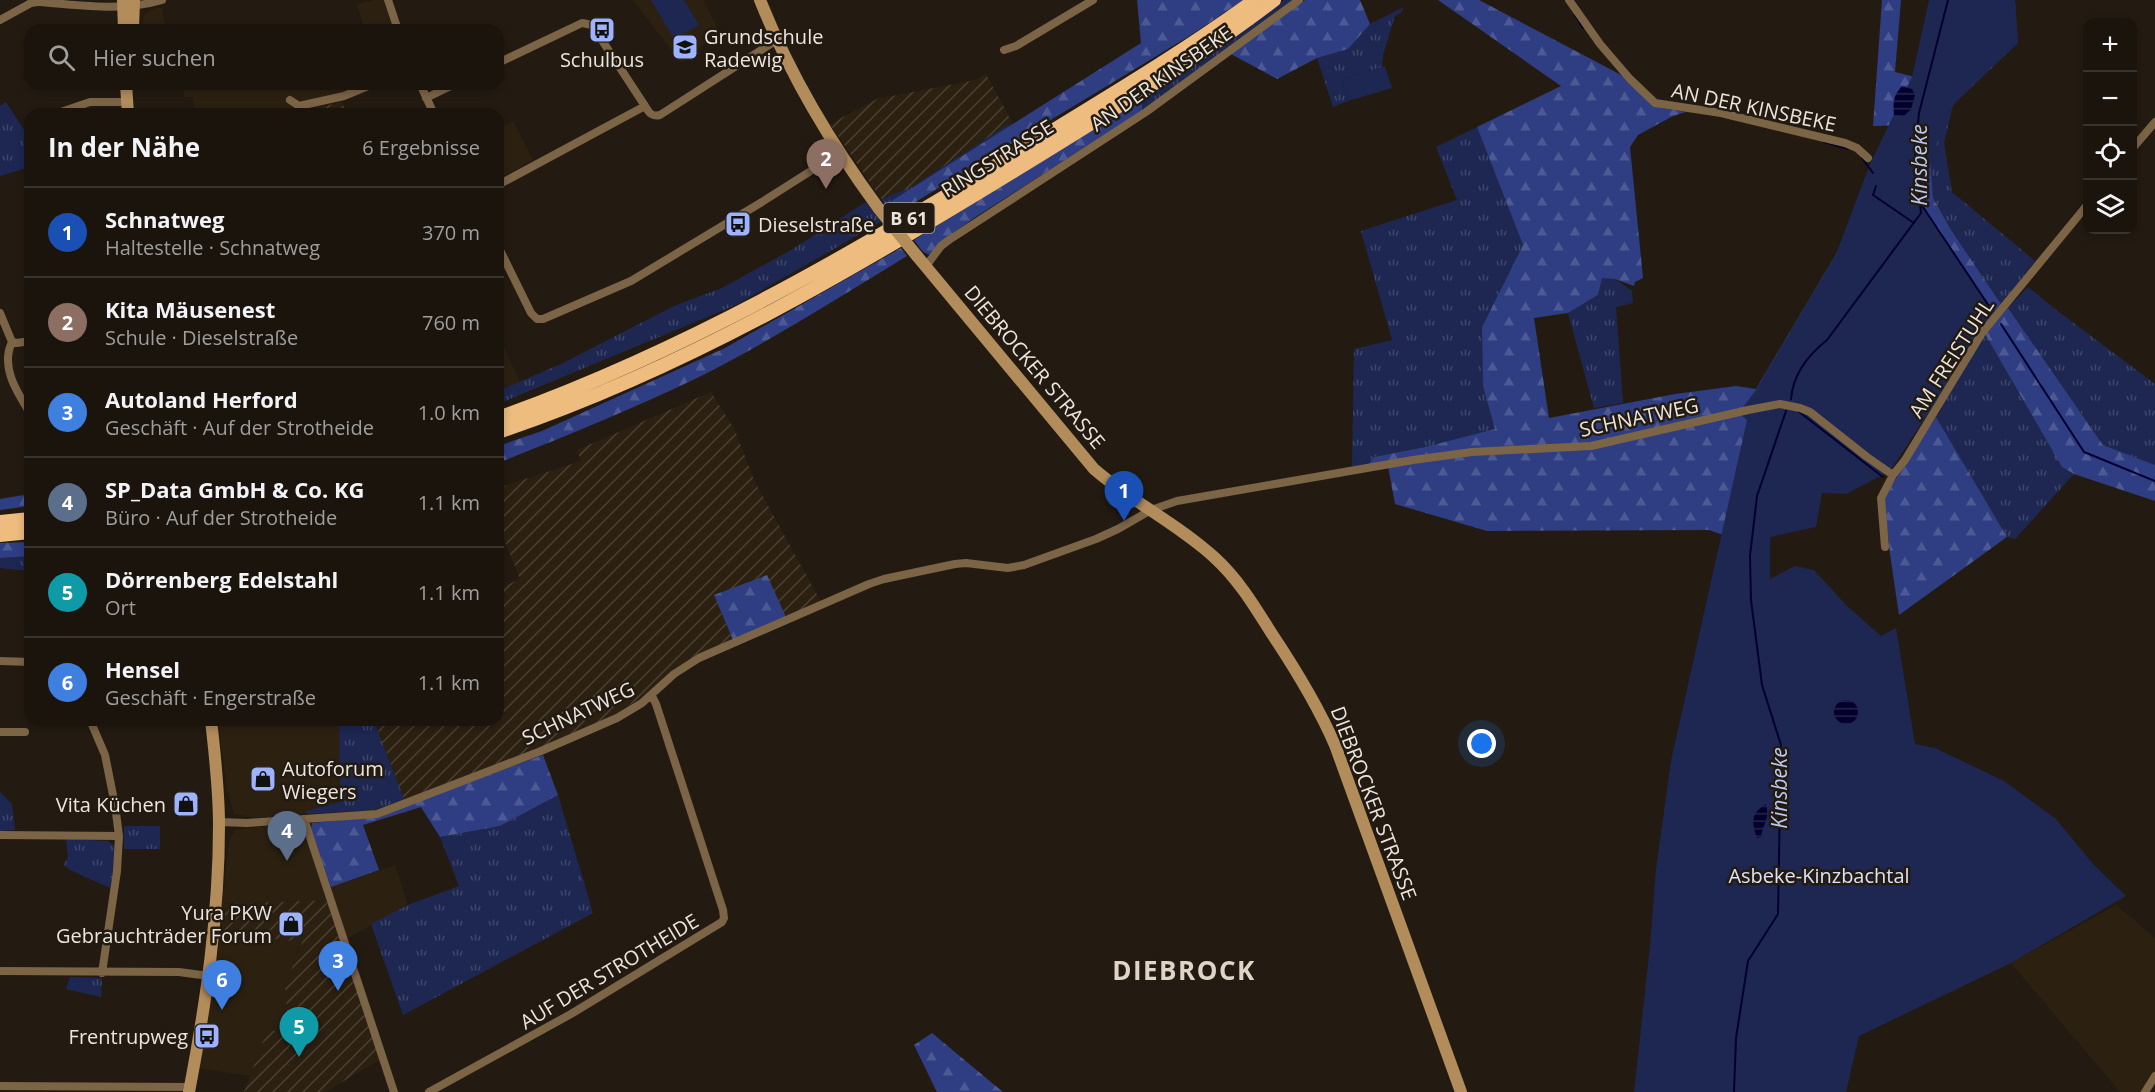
<!DOCTYPE html>
<html lang="de">
<head>
<meta charset="utf-8">
<style>
	:root { --surface:#1a140d; --page:#231d16; --text:#f1f3f6; --muted:#9f9e9d; --line:#38332e; --accent:#0f766e }
	body { margin:0; font-family:"Open Sans",sans-serif; background:var(--page); color:var(--text) }
	.controls { position:absolute; right:18px; top:18px; display:grid; overflow:hidden; border-radius:12px; box-shadow:0 3px 9px #0003 }
	.controls button { width:54px; height:54px; display:grid; place-items:center; padding:0; border:0; border-bottom:2px solid var(--line); background:var(--surface); color:var(--text); font:30px sans-serif }
	.you { position:absolute; left:1482px; top:744px; width:21px; height:21px; margin:-15px; border:4px solid #fff; border-radius:50%; background:#1a73e8; box-shadow:0 0 0 9px #1a73e833 }
	.badge { display:grid; place-items:center; width:39px; height:39px; border-radius:50%; background:var(--accent); color:#fff; font-size:20px; font-weight:700 }
	.pin { position:absolute; translate:-50% -50px; filter:drop-shadow(0 2px 3px #0008) }
	.pin::after { content:''; position:absolute; top:32px; width:21px; height:18px; background:inherit; clip-path:polygon(0 0,100% 0,50% 100%) }
	.list { margin:0; padding:0; list-style:none }
	h2 { display:flex; justify-content:space-between; align-items:center; height:78px; margin:0; padding:0 24px; font-size:26px }
	h2 small { font-size:20px; font-weight:400; color:var(--muted) }
	.list li { display:grid; grid-template-columns:39px 1fr auto; gap:18px; align-items:center; box-sizing:border-box; height:90px; padding:0 24px; border-top:2px solid var(--line) }
	.list b { display:block; font-size:22px; white-space:nowrap }
	.list p { margin:0; font-size:20px; white-space:nowrap; color:var(--muted) }
	.list em { font-size:20px; font-style:normal; color:var(--muted) }
	.icon { flex:none; width:33px; height:33px; fill:none; stroke:currentColor; stroke-width:2; stroke-linecap:round; stroke-linejoin:round }
	.map { position:relative; flex:none; width:2155px; height:1092px; overflow:hidden }
	.search { position:absolute; background:var(--surface); box-shadow:0 3px 9px #0003; left:24px; top:24px; width:480px; height:66px; display:flex; align-items:center; gap:15px; box-sizing:border-box; padding:0 21px; border-radius:18px; color:var(--muted); font-size:22px }
	.panel { position:absolute; background:var(--surface); box-shadow:0 3px 9px #0003; left:24px; top:108px; width:480px; height:618px; border-radius:18px }
	.map>svg:first-child { display:block }
	.built { fill:#2c2011 }
	.industrial { fill:url(#industrial-furrows) }
	.grass { fill:url(#grass-tufts) }
	.forest { fill:url(#forest-firs) }
	.green { fill:#1d2752 }
	.water { fill:url(#water-rules) }
	.lines { fill:none; stroke-linecap:round; stroke-linejoin:round }
	.stream { stroke:#03002e; stroke-width:2 }
	.minor { stroke:#7c6446; stroke-width:8 }
	.secondary { stroke:#b38c5c; stroke-width:12 }
	.trunk { stroke:#edbc7e; stroke-width:14 }
	.secondary-bridge { stroke:#b38c5c; stroke-width:12 }
	.labels { text-anchor:middle; dominant-baseline:central; stroke-width:5; stroke-linejoin:round; paint-order:stroke }
	.shield { fill:#231b11; stroke:#afa8a0; stroke-width:1.5 }
	.shield-label { font-size:18px; font-weight:bold; fill:#ebe5de }
	.poi-label { font-size:20px; fill:#ebe5de; stroke:#231b11; text-anchor:start }
	.street-label { font-size:20px; fill:#ebe5de; stroke:#231b11 }
	.park-label { font-size:20px; fill:#dbe1f6; stroke:#231b11 }
	.water-label { font-size:21px; font-style:italic; fill:#bbc8f1; stroke:#231b11 }
	.district-label { font-size:26px; font-weight:bold; letter-spacing:1.5px; fill:#dfd4c6; stroke:#231b11 }
</style>
</head>
<body>
<div class="map">
<svg width="2155" height="1092" viewBox="0 0 2155 1092">
	<defs>
		<pattern id="industrial-furrows" width="10" height="10" patternUnits="userSpaceOnUse" patternTransform="scale(1.5)"><rect width="10" height="10" fill="#2c2011"/><path d="M-1 1l2-2M0 10L10 0M9 11l2-2" fill="none" stroke="#4b4033"/></pattern>
		<pattern id="grass-tufts" width="24" height="20" patternUnits="userSpaceOnUse" patternTransform="scale(1.5)"><rect width="24" height="20" fill="#1d2752"/><path d="M3 7l-1-3M5 7V3M7 7l1-3M15 17l-1-3M17 17v-4M19 17l1-3" fill="none" stroke="#3e466a"/></pattern>
		<pattern id="forest-firs" width="22" height="20" patternUnits="userSpaceOnUse" patternTransform="scale(1.5)"><rect width="22" height="20" fill="#2f3d83"/><path d="M5 1l3.5 6h-7zM16 11l3.5 6h-7z" fill="#4d5994"/></pattern>
		<pattern id="water-rules" width="6" height="5" patternUnits="userSpaceOnUse" patternTransform="scale(1.5)"><rect width="6" height="5" fill="#03002e"/><path d="M0 2.5h6" fill="none" stroke="#28254c"/></pattern>
	</defs>
	<rect width="100%" height="100%" fill="#231b11"/>
	<!-- built -->
	<path class="built" d="M373,0H383L393,30H365L357,4Z
		M633,0H704L719,32L681,63Z
		M155,8H162L166,30H142L143,17L146,13Z
		M184,84H364L341,93L273,114H196L193,97H184Z
		M513,121L533,160L498,179V129Z
		M499,336L520,382L498,391V337Z
		M218,720H339L340,802L306,811L307,814L259,818L234,814L227,790Z
		M293,823L297,824L303,831L326,900L222,904L229,841L230,837L234,833V830Z
		M395,865L408,905L348,938L331,887Z
		M2116,905L2155,938V1073L2143,1092H2120L2011,963Z
		M221,933L302,941L285,987L289,1031L267,1032L250,1076L199,1068Z"/>
	<!-- industrial -->
	<path class="industrial" d="M986,74L1013,124L1007,125L912,187L881,199L830,124L877,99L975,80Z
		M342,102L347,114H273L287,108L289,114Z
		M711,392L735,430L754,480L821,602L786,617L714,595L733,640L604,721L592,724L539,748L404,799L375,723L382,720H498V589L520,579L498,524V488L581,461L577,450Z
		M326,900L381,1059L325,1092H244L267,1031H289L285,987L302,942L221,933L222,904Z"/>
	<!-- grass -->
	<path class="grass" d="M1283,0H1292L1142,111V100Z
		M2015,0L2018,43L1953,105L1944,143L1952,192L2035,261L2001,304L1951,230L1933,198L1929,140Z
		M1404,7L1401,13L1395,16L1383,55L1382,67L1342,79L1348,101L1333,107L1317,58L1348,49L1370,24Z
		M6,102L30,139V167L0,176V106Z
		M1013,124L885,205L881,199L912,187L1007,125Z
		M1477,127L1523,245L1482,327L1483,386L1496,429L1425,447L1374,457L1368,464L1352,466L1354,349L1392,340L1361,231L1457,200L1436,147Z
		M866,202L881,222L736,305L498,404V391L561,364L674,306L722,288L791,250Z
		M1602,277L1615,279L1632,291L1633,303L1616,307L1623,403L1594,408L1568,313L1598,295Z
		M2028,287L2055,309L2155,384V465L2103,445L2008,308Z
		M1985,334L2062,467L2074,474L2015,539L2007,537L1936,417L1942,409L1941,404Z
		M30,556V571L0,568V558Z
		M339,720H382L375,724L404,799L374,810L307,814L306,811L340,802Z
		M0,792L12,804L15,830L0,831Z
		M558,795L593,913L403,1015L371,924L408,905L459,886L440,837L500,826Z
		M124,826H160V849H124Z
		M66,839L108,841L114,846V865L110,888L70,870L64,865L68,856Z
		M70,977L102,978L101,997L66,989Z"/>
	<!-- forest -->
	<path class="forest" d="M1137,0H1243L1191,35L894,215L885,205L1141,43Z
		M1305,0H1360L1370,24L1348,49L1317,58L1277,79L1231,54Z
		M1438,0H1479L1625,77L1661,108L1686,112L1673,116L1638,135L1630,147L1643,278L1635,282L1634,286L1615,279L1602,278L1598,295L1568,313L1534,318L1549,418L1675,394L1736,386L1756,389L1836,254L1907,125L1873,126L1882,0H1901L1895,72L1919,78L1929,140L1933,198L1951,230L2001,304L1981,328L1729,537L1709,530L1487,531L1395,504L1388,466L1366,467L1374,457L1425,447L1495,429L1483,386L1482,327L1523,245L1477,127L1561,86Z
		M1142,100V111L974,218L938,244L930,255L923,252L914,240Z
		M901,248L907,256C838,298 771,341 699,377C633,409 566,436 498,463V446L542,431L725,348Z
		M2008,308L2103,445L2155,465V501L2074,474L2062,467L1985,334Z
		M1936,417L2007,537L1899,615L1890,554L1884,497Z
		M30,494V506L0,510V499Z
		M30,542V556L0,558V543Z
		M767,575L786,617L733,640L714,595Z
		M543,755L558,795L500,826L440,837L421,807L363,825L379,870L331,887L311,829L312,823L376,817Z
		M932,1033L1003,1092H937L914,1045Z"/>
	<!-- green -->
	<path class="green" d="M651,0H684L699,25L674,39Z
		M1929,0H2015L2018,43C1997,63 1973,82 1954,104C1945,114 1921,190 1921,204L1986,301L1996,311L1890,471L1846,494L1822,493L1816,527L1770,537V579L1795,566L1814,570L1847,606L1881,636L1896,628L1915,744L1935,748L2004,781L2056,819L2094,865L2126,896L2011,963L1859,1036L1846,1092H1634L1650,946L1656,869L1671,761L1747,420L1742,416L1741,410L1756,390L1836,254L1870,164L1912,77Z
		M1385,66L1392,88L1348,101L1342,79Z"/>
	<!-- water -->
	<path class="water" d="M1902,86L1912,89L1915,95L1911,109L1904,116L1894,115C1893,102 1893,96 1902,86Z
		M1834 712a12 12 0 1 1 24 0a12 12 0 1 1-24 0Z
		M1766,804C1770,820 1763,823 1761,837L1757,838C1751,822 1751,813 1766,804Z"/>
	<g class="lines">
		<!-- stream -->
		<path class="stream" d="M1575,15L1583,28
			M1824,142L1848,149
			M1862,158L1873,173
			M1876,186L1873,195L1914,223
			M1921,204L1991,309
			M2001,324L2084,452L2155,481
			M1791,399C1793,374 1808,355 1827,340L1921,213L1915,156L1919,113L1948,0
			M1798,411L1883,477
			M1734,1092L1736,1038L1748,961L1778,914L1781,745L1762,685L1751,600L1750,556L1757,496L1786,411"/>
		<!-- minor -->
		<path class="minor" d="M388,0L398,30
			M1569,0L1600,44L1630,79L1655,103L1721,113L1845,143L1857,148L1868,158
			M39,2C80,5 122,12 162,0
			M0,20L31,3L43,1
			M1004,50L1016,46L1093,0
			M498,63L582,23L592,25L645,106
			M420,84L434,114
			M426,98L455,84
			M290,100L299,106L344,96L373,84
			M55,114L90,102H128
			M2132,149L2155,122
			M498,185L645,106C649,113 652,117 660,115L777,40
			M498,246L531,313L537,319H543L631,281L762,202L839,153
			M926,266L941,246L949,240L1146,112L1299,0
			M0,313L12,342L17,343L30,341
			M12,342C0,367 17,392 30,413
			M1885,547L1881,498L1893,475L1905,460L1982,333L2088,204
			M0,661L30,662
			M90,720L105,755L115,805L119,836L117,871L102,973
			M0,732H25
			M304,819L394,1092
			M219,822L247,823L377,814L541,751L617,718L642,703L674,674L699,658L869,584L884,579L955,564L966,563L1008,568L1024,565L1096,539L1118,529L1151,510L1177,501L1413,460L1472,452L1591,446L1748,410L1780,404L1800,408L1810,412L1867,457L1893,475
			M0,835L119,836
			M0,971L179,972L209,976
			M0,1086L189,1087
			M429,1092L571,1014L722,922L724,918L723,910L656,704L652,696
			M2145,1092L2155,1076"/>
		<!-- secondary -->
		<path class="secondary" d="M123,0L124,30
			M760,0C791,77 830,142 879,209
			M133,30L134,0
			M126,84L128,114
			M917,256L1094,469C1132,502 1178,524 1215,558C1239,580 1255,607 1272,634C1296,670 1318,706 1335,745L1461,1092
			M189,1092C206,1003 219,915 219,825C219,790 215,755 211,720"/>
		<!-- trunk -->
		<path class="trunk" d="M498,418C681,353 850,256 1015,154C1096,104 1178,56 1255,0
			M498,432C683,370 854,269 1020,167C1106,114 1194,61 1274,0
			M0,522L30,519
			M0,535L30,532"/>
		<!-- secondary-bridge -->
		<path class="secondary-bridge" d="M879,209L917,256"/>
	</g>
	<!-- icons -->
	<defs>
		<g id="bus-square" transform="scale(1.35)"><rect x="-9" y="-9" width="18" height="18" rx="4" fill="#9eb3fd" stroke="#231b11"/><path d="M-5-6H5V4H4V6H2V4H-2V6H-4V4H-5ZM-3.5-4V0h7V-4ZM-3.5 1.2v1.5H-2V1.2ZM2 1.2v1.5H3.5V1.2Z" fill="#111"/></g>
		<g id="school-square" transform="scale(1.35)"><rect x="-9" y="-9" width="18" height="18" rx="4" fill="#9eb3fd" stroke="#231b11"/><path d="M0-5L7-2L0 1L-7-2ZM-4 1L0 2.5L4 1V4Q0 6-4 4Z" fill="#111"/></g>
		<g id="shop-square" transform="scale(1.35)"><rect x="-9" y="-9" width="18" height="18" rx="4" fill="#9eb3fd" stroke="#231b11"/><path d="M-5-2.5h2.3a2.7 3.5 0 0 1 5.4 0H5L5.5 6h-11ZM-1.5-2.5h3a1.5 2.3 0 0 0-3 0Z" fill="#111"/></g>
	</defs>
	<g fill-rule="evenodd">
		<use href="#bus-square" x="602" y="30"/>
		<use href="#school-square" x="685" y="47"/>
		<use href="#bus-square" x="738" y="224"/>
		<use href="#shop-square" x="263" y="779"/>
		<use href="#shop-square" x="186" y="804"/>
		<use href="#shop-square" x="291" y="924"/>
		<use href="#bus-square" x="207" y="1036"/>
	</g>
	<g class="labels">
		<!-- shield labels -->
		<rect class="shield" x="883.5" y="203" width="51" height="30" rx="4.5"/>
		<g class="shield-label">
			<text x="909" y="218">B 61</text>
		</g>
		<!-- poi labels -->
		<g class="poi-label">
			<text x="704" y="36">Grundschule<tspan x="704" dy="23">Radewig</tspan></text>
			<text x="602" y="59" text-anchor="middle">Schulbus</text>
			<text x="758" y="224">Dieselstraße</text>
			<text x="282" y="768">Autoforum<tspan x="282" dy="23">Wiegers</tspan></text>
			<text x="166" y="804" text-anchor="end">Vita Küchen</text>
			<text x="272" y="912" text-anchor="end">Yura PKW<tspan x="272" dy="23">Gebrauchträder Forum</tspan></text>
			<text x="188" y="1036" text-anchor="end">Frentrupweg</text>
		</g>
		<!-- street labels -->
		<g class="street-label">
			<text transform="translate(1161 78) rotate(-35)">AN DER KINSBEKE</text>
			<text transform="translate(1754 107) rotate(12)">AN DER KINSBEKE</text>
			<text transform="translate(997 158) rotate(-32)">RINGSTRASSE</text>
			<text transform="translate(1951 358) rotate(-57)">AM FREISTUHL</text>
			<text transform="translate(1035 367) rotate(50)">DIEBROCKER STRASSE</text>
			<text transform="translate(1639 417) rotate(-12)">SCHNATWEG</text>
			<text transform="translate(578 713) rotate(-25)">SCHNATWEG</text>
			<text transform="translate(1374 803) rotate(69)">DIEBROCKER STRASSE</text>
			<text transform="translate(609 971) rotate(-31)">AUF DER STROTHEIDE</text>
		</g>
		<!-- park labels -->
		<g class="park-label">
			<text x="1819" y="875">Asbeke-Kinzbachtal</text>
		</g>
		<!-- water labels -->
		<g class="water-label">
			<text transform="translate(1919 165) rotate(-90)">Kinsbeke</text>
			<text transform="translate(1779 788) rotate(-90)">Kinsbeke</text>
		</g>
		<!-- district labels -->
		<g class="district-label">
			<text x="1184" y="970">DIEBROCK</text>
		</g>
	</g>
</svg>
<div class="controls">
<button>+</button>
<button>−</button>
<button><svg class="icon" aria-label="locate" viewBox="0 0 24 24"><circle cx="12" cy="12" r="6"/><path d="M12 2v4M12 18v4M2 12h4M18 12h4"/></svg></button>
<button><svg class="icon" aria-label="layers" viewBox="0 0 24 24"><path d="M12 4l9 5-9 5-9-5zM3 14l9 5 9-5"/></svg></button>
</div>
<div class="you"></div>
<div class="pin badge" style="left:1124px;top:521px;background:#1a4fb4">1</div>
<div class="pin badge" style="left:826px;top:189px;background:#8d6e63">2</div>
<div class="pin badge" style="left:338px;top:991px;background:#3f7fe0">3</div>
<div class="pin badge" style="left:287px;top:861px;background:#5c6f8a">4</div>
<div class="pin badge" style="left:299px;top:1057px;background:#0f9aa8">5</div>
<div class="pin badge" style="left:222px;top:1010px;background:#3f7fe0">6</div>
<div class="search"><svg class="icon" aria-label="search" viewBox="0 0 24 24"><circle cx="10" cy="10" r="6"/><path d="M15 15l6 6"/></svg>Hier suchen</div>
<section class="panel">
<h2>In der Nähe<small>6 Ergebnisse</small></h2>
<ul class="list">
<li><span class="badge" style="background:#1a4fb4">1</span><div><b>Schnatweg</b><p>Haltestelle · Schnatweg</p></div><em>370 m</em></li>
<li><span class="badge" style="background:#8d6e63">2</span><div><b>Kita Mäusenest</b><p>Schule · Dieselstraße</p></div><em>760 m</em></li>
<li><span class="badge" style="background:#3f7fe0">3</span><div><b>Autoland Herford</b><p>Geschäft · Auf der Strotheide</p></div><em>1.0 km</em></li>
<li><span class="badge" style="background:#5c6f8a">4</span><div><b>SP_Data GmbH &amp; Co. KG</b><p>Büro · Auf der Strotheide</p></div><em>1.1 km</em></li>
<li><span class="badge" style="background:#0f9aa8">5</span><div><b>Dörrenberg Edelstahl</b><p>Ort</p></div><em>1.1 km</em></li>
<li><span class="badge" style="background:#3f7fe0">6</span><div><b>Hensel</b><p>Geschäft · Engerstraße</p></div><em>1.1 km</em></li>
</ul>
</section>
</div>
</body>
</html>
